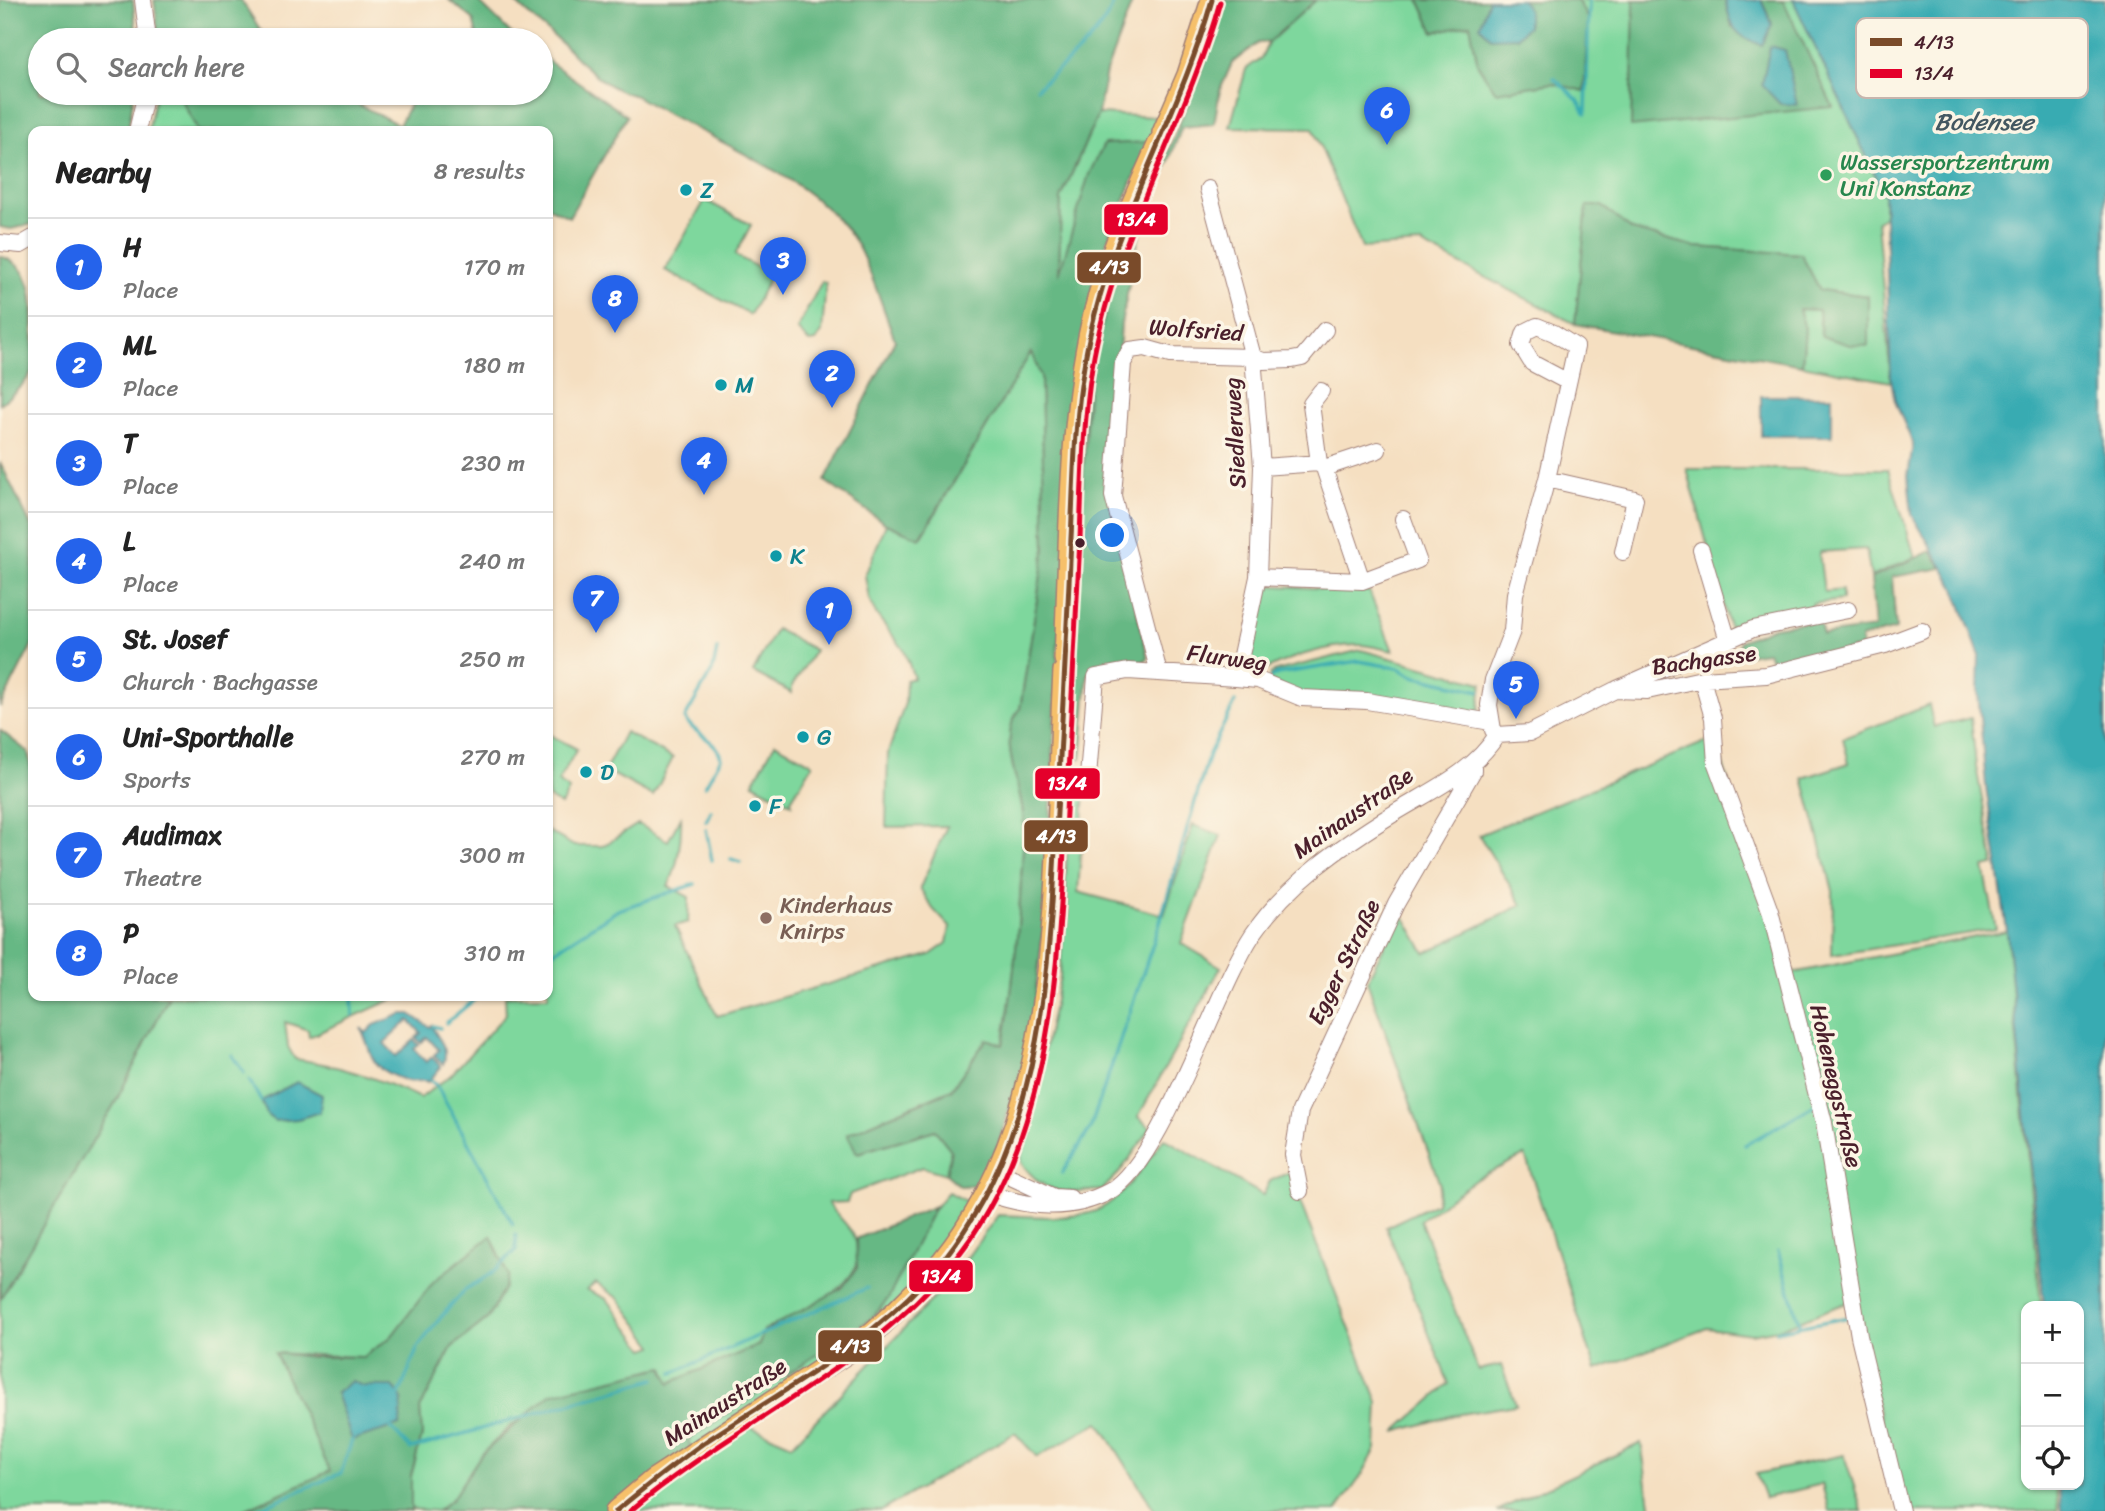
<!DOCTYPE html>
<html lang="en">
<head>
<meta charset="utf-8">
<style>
	:root { --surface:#fff; --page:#f2f2f2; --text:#222; --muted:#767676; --line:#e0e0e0; --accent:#2563eb }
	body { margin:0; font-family:Sriracha,sans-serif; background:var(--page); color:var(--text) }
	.controls { position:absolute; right:21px; bottom:21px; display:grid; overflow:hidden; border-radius:14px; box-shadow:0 2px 5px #0004 }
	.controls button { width:63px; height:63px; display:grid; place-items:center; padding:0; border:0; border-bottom:2px solid var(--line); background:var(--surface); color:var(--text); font:35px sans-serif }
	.you { position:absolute; left:1113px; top:536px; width:24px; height:24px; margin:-18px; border:5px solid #fff; border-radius:50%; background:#1a73e8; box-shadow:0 0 0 10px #1a73e833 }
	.badge { display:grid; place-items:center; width:46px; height:46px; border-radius:50%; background:var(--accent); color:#fff; font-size:23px; font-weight:700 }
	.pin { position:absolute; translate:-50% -58px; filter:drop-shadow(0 2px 4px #0008) }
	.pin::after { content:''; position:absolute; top:37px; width:24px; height:21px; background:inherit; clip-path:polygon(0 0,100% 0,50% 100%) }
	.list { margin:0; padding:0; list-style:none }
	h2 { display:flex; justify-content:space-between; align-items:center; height:91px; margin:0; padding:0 28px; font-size:30px }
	h2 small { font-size:23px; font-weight:400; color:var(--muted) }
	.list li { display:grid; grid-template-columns:46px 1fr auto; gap:21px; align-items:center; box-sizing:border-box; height:98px; padding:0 28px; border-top:2px solid var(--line) }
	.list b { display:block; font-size:26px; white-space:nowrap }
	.list p { margin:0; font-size:23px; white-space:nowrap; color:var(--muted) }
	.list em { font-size:23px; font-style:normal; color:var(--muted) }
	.icon { flex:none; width:38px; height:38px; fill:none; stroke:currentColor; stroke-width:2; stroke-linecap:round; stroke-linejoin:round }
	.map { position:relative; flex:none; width:2105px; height:1511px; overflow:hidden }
	.search { position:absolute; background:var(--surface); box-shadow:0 2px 5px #0004; left:28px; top:28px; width:525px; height:77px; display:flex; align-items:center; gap:18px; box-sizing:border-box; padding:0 24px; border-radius:38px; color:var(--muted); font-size:26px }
	.panel { position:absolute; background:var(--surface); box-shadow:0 2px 5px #0004; left:28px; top:126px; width:525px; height:875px; border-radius:14px }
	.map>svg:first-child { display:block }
	.green { fill:#7ed79d; stroke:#647b64; stroke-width:2; fill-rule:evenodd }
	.forest { fill:#66b884; stroke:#586c58; stroke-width:2; fill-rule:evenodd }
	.water { fill:#39abb2; stroke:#42656e; stroke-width:2 }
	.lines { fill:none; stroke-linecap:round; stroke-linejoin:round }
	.stream { stroke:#39abb2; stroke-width:3.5 }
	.minor-casing { stroke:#a07f76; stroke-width:18 }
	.major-casing { stroke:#a07f76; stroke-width:24 }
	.minor { stroke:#fff; stroke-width:16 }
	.major { stroke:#f6c06b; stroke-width:21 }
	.bus-1-casing { stroke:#fcf5e5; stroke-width:10 }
	.bus-2-casing { stroke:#fcf5e5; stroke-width:10 }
	.bus-1 { stroke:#7a4b2a; stroke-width:5 }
	.bus-2 { stroke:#e4002b; stroke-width:5 }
	.leisure-dot { fill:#2e9e5b; stroke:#fcf5e5; stroke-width:2.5 }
	.culture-dot { fill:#0f9aa8; stroke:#fcf5e5; stroke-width:2.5 }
	.bus-dot { fill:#4a1f2b; stroke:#fcf5e5; stroke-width:2.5 }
	.education-dot { fill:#8d6e63; stroke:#fcf5e5; stroke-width:2.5 }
	.labels { text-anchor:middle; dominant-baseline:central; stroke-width:7; stroke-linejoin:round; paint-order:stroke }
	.leisure-label { font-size:23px; fill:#27864d; stroke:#fcf5e5; text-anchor:start }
	.culture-label { font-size:23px; fill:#0d838f; stroke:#fcf5e5; text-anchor:start }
	.street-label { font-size:23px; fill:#4a1f2b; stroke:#fcf5e5 }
	.education-label { font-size:23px; fill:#785e54; stroke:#fcf5e5; text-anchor:start }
	.water-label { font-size:24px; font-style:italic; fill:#435761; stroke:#fcf5e5 }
	.key { fill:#fcf5e5; stroke:#c7b5ad; stroke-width:2 }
	.key-label { font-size:19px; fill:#4a1f2b }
	.line-badge { stroke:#fcf5e5; stroke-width:2.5 }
	.badge-label { font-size:19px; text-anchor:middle; font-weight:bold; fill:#fff }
</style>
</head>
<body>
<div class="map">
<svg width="2105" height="1511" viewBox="0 0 2105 1511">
	<rect width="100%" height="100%" fill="#fcf5e5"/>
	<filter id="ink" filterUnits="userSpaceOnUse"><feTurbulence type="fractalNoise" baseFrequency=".0143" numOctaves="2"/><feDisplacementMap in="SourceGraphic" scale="14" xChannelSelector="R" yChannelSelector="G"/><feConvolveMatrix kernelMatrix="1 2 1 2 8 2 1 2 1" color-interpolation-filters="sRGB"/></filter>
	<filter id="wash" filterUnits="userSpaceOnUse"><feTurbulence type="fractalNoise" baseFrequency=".00686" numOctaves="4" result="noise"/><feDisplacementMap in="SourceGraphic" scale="28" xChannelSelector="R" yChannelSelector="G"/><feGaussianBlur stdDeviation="1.57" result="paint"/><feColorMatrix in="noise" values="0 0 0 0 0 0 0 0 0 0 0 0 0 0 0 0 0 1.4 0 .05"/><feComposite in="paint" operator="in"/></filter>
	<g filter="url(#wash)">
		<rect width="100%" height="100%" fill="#f5dfc1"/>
		<!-- green -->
		<path class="green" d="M1316,0H1419L1434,32L1470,23L1478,65L1496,92L1552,83L1588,19L1577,0H2075L1852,126L1884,194V217L1877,221L1891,382L1802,365L1805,329L1799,309L1820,310L1867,346L1868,296L1820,290L1800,254L1696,247L1632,230L1602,206H1587L1575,324L1421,244L1362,248L1313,128L1230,127L1246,69L1261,58L1269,42Z
			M156,93H178L198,131H148Z
			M1098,114L1156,117L1149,142L1059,277L1061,198Z
			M705,200L751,225L735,255L771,275L750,315L665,270Z
			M822,281L826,283L822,332L816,341L809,342L797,329Z
			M1031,352L1041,377L1045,549L1020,709C998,736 1017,776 1022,806C1026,830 1022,857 1021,881C1018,938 1013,989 1003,1045L987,1039L951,1089L847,1134L858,1153L935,1130L951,1150L946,1174L922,1167L850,1194L847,1202L828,1203C836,1215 850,1226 855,1238C876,1285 795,1314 764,1330L759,1345L670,1383L664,1368L653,1369L510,1426L481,1455L452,1499L437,1511L410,1509L411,1476L422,1435L420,1409L452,1347L488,1318L505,1287L491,1236L435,1281L391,1337L363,1357L275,1353L331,1471L242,1511H0V1299L116,1101L169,996H391L393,999L309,1037L308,1030L285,1022L288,1047L295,1059C339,1065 380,1079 420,1098L451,1075L506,1014L505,996H548V831L574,846H603L638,824L668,841L681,817C682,836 678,869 668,886L689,897L688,922L675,926L717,1016L930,955L947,943L950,927L933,909L920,888L947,826L886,827L888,753L905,703L906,680L914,678L904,650L876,614L869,599L865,575L886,524L921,538ZM596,1283L619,1299L654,1346L645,1349L607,1299L587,1290Z
			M1687,469H1888L1915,557L1871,577L1866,549L1819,552L1824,592L1842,590V600L1812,604V612L1731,634Z
			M1260,585L1369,591L1393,651C1382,649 1370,645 1360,645C1325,645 1282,659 1253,677L1244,664Z
			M776,629L815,650L792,686V693L753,672Z
			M1361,650L1482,683L1478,717L1303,695L1270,682V674L1276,671Z
			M1929,705L1934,727L1971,718L1976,766L1994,865L1984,867L1996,929L1832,955L1833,891L1803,778L1849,763L1843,738Z
			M625,732L673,758L653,796L605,770Z
			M548,734L577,749L558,782L569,790L561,805L548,797Z
			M1715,738L1787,974L2007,931L2041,1306H2026V1485H2056L2058,1511H1901L1854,1300L1778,1329L1751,1334L1707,1328L1596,1370L1525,1155L1478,1178L1420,1220L1478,1370L1501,1365L1516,1405L1454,1415L1395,1432L1449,1384L1386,1227L1436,1203L1440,1185L1367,981L1401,911L1425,953L1522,905L1479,835Z
			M775,743L813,764L791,800L792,804L753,783Z
			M1071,778H1082L1085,790L1078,892L1164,915L1193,825L1221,835L1181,943L1221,967L1138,1117L1151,1128L1119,1173L1102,1190C1061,1193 1045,1196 1020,1161L1060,977Z
			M1164,1138L1263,1195L1270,1181L1292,1171L1297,1194L1378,1402L1376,1449L1362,1475L1336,1511H1155L1099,1422L1037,1457L1015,1433L881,1511H630L688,1440L873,1317C904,1280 915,1227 948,1192L978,1207L938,1268L749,1426L792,1445L950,1281L998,1215C1027,1216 1060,1220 1089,1213C1120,1206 1147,1161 1164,1138Z
			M1641,1443L1651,1511H1497Z
			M1844,1455L1862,1511H1829L1822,1484L1765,1498L1756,1474Z"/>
		<!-- forest -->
		<path class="forest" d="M0,0H133L137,40H40V93H134L128,131H33V224L11,229L0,227Z
			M154,0H241L267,40H159Z
			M449,0H477L518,40H478L473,19Z
			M513,0H1133L1106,72L1098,114L1061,198L1059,274L1089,174L1104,144L1149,142L1106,244L1058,644L1047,898L1029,1046L998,1145L980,1185L960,1186L946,1174L951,1150L935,1130L857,1153L847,1134L951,1090L987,1039L1003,1045C1013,990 1018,937 1021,881C1022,857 1026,830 1022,806C1017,776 998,735 1020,709L1045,549L1041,377L1033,355L1031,352L920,538L886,524L825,481L895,340C883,309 873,274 857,245C816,175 703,138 636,96C609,90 588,70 570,51C552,33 531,19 513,0Z
			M1224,0H1316L1269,42L1258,43L1232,63L1220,90L1214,124L1182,127L1138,241L1121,324L1109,492L1148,658C1132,672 1108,668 1088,674L1081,758L1066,759L1089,378L1109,295L1211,46Z
			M1419,0H1577L1588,19L1584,91L1552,83L1496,92L1478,65L1470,24L1434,32Z
			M1634,0H1725L1732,27L1772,24L1761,0H1783L1833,107L1631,127Z
			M541,56L627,116L569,217L548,207V131H198L178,93H336L399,125L416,93H541Z
			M1587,206H1602L1632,230L1696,247L1801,254L1820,290L1868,296V346L1850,345L1821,336L1819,310L1799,309L1805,329L1802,365L1575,324Z
			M0,256C36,267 33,304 33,335C33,345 36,359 33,368C29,382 11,395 0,404Z
			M0,462L33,530V643L0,707Z
			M1931,551L1942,568L1892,577L1896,629L1861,638L1862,647L1774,668L1768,652L1736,656L1740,641L1774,627L1819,620L1823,635L1875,628L1871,578Z
			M0,730L28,752L33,776V996H169L116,1101L0,1299Z
			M935,1206L888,1299L873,1317L688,1440L694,1456L622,1511H437L452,1499L481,1455L550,1394L663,1367L670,1383L759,1345L764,1331L842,1288L857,1268L856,1239Z
			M491,1236L508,1275L505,1287L488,1318L452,1347L420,1409L422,1435L411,1476V1511H242L330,1471L275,1353L313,1357H363L391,1337L434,1281ZM352,1381L362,1386H393L402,1400L336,1393Z"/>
		<!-- water -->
		<path class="water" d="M1489,0H1522L1528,10V26L1517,37L1491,38L1480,26Z
			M1725,0H1761L1772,24L1762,45C1733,36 1732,27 1725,0Z
			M1793,0H2105V1511H2061L2059,1485H2079V1306H2044L2007,931L1986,787L1978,693L1979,654L1955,588L1912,515L1908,476L1913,444L1895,401L1891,379L1884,194Z
			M1770,46L1785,50L1797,105L1780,104L1762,85Z
			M1761,396H1832V436H1761Z
			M402,1014H410L430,1027L432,1025C435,1038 451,1046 443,1064L434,1055L439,1050L427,1037L421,1043L416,1038L421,1033L409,1020L384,1043L396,1056L414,1040L419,1045L414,1049L426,1062L432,1057L441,1067L428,1082C422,1079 415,1083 407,1081C366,1067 375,1058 361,1028L366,1033L374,1025Z
			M297,1082L322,1095L320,1112L298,1119L275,1121L268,1116L261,1101Z
			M352,1381L362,1386H393L402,1399L400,1425L352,1440L336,1393Z"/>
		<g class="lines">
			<!-- stream -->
			<path class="stream" d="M1554,78L1577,99L1585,112
				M1037,88C1066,62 1101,38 1115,0
				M1586,113L1589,0
				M1270,678L1277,674L1359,661L1398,668L1413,676L1480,691
				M705,786L721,758C717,738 693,735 685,718L713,669L717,649
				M706,821L711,811
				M706,829L712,860
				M731,859L740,862
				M548,955L618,910L695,884
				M352,996L353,1015
				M446,1023L479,996
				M433,1026L440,1028
				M232,1055L244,1073
				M249,1080L261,1101
				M431,1081L436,1085
				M438,1088L513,1224
				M1745,1145L1815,1105
				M1062,1173L1090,1129L1157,932L1209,754L1235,702
				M1778,1251L1800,1326
				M1776,1331L1849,1317
				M673,1373L867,1288
				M399,1395L418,1347L441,1317L466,1289L490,1275L516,1250V1235
				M391,1428L411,1449L655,1379
				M253,1511L341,1473L352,1440"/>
		</g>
	</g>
	<g filter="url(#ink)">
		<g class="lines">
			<!-- minor casing -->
			<g class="minor-casing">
				<path id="minor" d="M143,0L148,40
					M137,131L146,93
					M1208,189L1253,357L1262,467L1258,577L1236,678
					M0,243L21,245L33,238
					M1262,467L1319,463
					M1324,468L1378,450
					M1547,479L1635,499L1623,552
					M1701,550L1728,641
					M1258,577L1362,581L1324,468L1319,463L1311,404L1321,391
					M1362,581L1418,560L1403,519
					M1159,673L1113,496L1123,363L1130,350L1145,348L1170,355L1253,357L1263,361L1292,360L1302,358L1325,330
					M1702,679L1713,718L1716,764L1770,911L1824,1123L1859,1336L1901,1511
					M1617,689L1753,629L1848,610
					M1497,735L1493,730L1489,705L1493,680L1512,631L1515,594L1547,479L1576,347L1554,333L1537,326L1525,332L1521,345L1532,363L1568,382
					M1497,735L1530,733L1615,690L1647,691L1702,679L1766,675L1885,645L1922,631
					M1088,777L1096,677L1128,671L1236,678L1258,680L1302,698L1367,701L1491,722
					M998,1171L1054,1197L1070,1198
					M1300,1191L1293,1155L1300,1111L1396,904L1473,771V765
					M987,1193C1027,1207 1070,1213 1110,1191C1162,1162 1215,991 1253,934C1288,883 1341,846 1393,814C1430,791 1473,773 1497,735"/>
			</g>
			<!-- major casing -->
			<g class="major-casing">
				<path id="major" d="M1163,133L1188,75L1212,0
					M1065,659C1070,553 1068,442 1089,337C1102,269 1131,206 1159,143
					M616,1511L653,1480L854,1348C896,1314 933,1278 963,1233C1068,1079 1054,851 1064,671"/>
			</g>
			<!-- minor -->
			<use href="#minor" class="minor"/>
			<!-- major -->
			<use href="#major" class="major"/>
			<!-- bus-1 casing -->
			<g class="bus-1-casing">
				<path id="bus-1" d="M616,1511C645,1487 674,1464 705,1442C798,1380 901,1328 964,1231C1042,1114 1049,968 1056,832C1061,734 1067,636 1071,538C1074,481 1074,423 1084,366C1104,236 1177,125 1212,0"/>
			</g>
			<!-- bus-2 casing -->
			<g class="bus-2-casing">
				<path id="bus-2" d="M630,1511C741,1418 886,1361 971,1238C1051,1120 1058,969 1065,832C1070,734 1075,637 1080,539C1082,482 1083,424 1092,367C1113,238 1185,127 1220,2"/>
			</g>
			<!-- bus-1 -->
			<use href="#bus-1" class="bus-1"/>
			<!-- bus-2 -->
			<use href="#bus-2" class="bus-2"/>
		</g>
	</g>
	<!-- markers -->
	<circle class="leisure-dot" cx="1826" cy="175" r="7"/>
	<g class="culture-dot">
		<circle cx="686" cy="190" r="7"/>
		<circle cx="721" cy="385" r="7"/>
		<circle cx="776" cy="556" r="7"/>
		<circle cx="803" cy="737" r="7"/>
		<circle cx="586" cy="772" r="7"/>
		<circle cx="755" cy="806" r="7"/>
	</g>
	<circle class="bus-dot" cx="1080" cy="543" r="6"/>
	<circle class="education-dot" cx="766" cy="918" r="7"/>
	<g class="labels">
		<!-- leisure labels -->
		<g class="leisure-label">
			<text x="1840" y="162">Wassersportzentrum<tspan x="1840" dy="26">Uni Konstanz</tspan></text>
		</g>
		<!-- culture labels -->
		<g class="culture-label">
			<text x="700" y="190">Z</text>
			<text x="735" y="385">M</text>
			<text x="790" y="556">K</text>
			<text x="817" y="737">G</text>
			<text x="600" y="772">D</text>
			<text x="769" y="806">F</text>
		</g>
		<!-- street labels -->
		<g class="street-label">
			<text transform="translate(1196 330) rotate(4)">Wolfsried</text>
			<text transform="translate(1235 433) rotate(-93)">Siedlerweg</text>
			<text transform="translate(1227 658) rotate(8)">Flurweg</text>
			<text transform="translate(1704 660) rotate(-8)">Bachgasse</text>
			<text transform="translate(1353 813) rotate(-35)">Mainaustraße</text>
			<text transform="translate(1344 962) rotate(-64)">Egger Straße</text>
			<text transform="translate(1836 1086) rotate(77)">Hoheneggstraße</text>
			<text transform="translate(725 1402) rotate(-33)">Mainaustraße</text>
		</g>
		<!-- education labels -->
		<g class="education-label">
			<text x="780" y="905">Kinderhaus<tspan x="780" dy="26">Knirps</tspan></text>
		</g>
		<!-- water labels -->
		<g class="water-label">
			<text x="1984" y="122">Bodensee</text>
		</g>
	</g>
	<!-- legend -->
	<rect x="1856" y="18" width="232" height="80" rx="10" class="key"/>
	<rect x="1870" y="38" width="32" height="8" fill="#7a4b2a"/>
	<rect x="1870" y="69" width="32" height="9" fill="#e4002b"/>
	<g class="key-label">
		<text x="1914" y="49">4/13</text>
		<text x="1914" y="80">13/4</text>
	</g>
	<g class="line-badge">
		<rect x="1103" y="203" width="66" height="33" rx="7" fill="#e4002b"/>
		<rect x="1076" y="251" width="66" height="33" rx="7" fill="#7a4b2a"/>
		<rect x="1034" y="767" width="67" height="33" rx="7" fill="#e4002b"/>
		<rect x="1023" y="819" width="66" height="34" rx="7" fill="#7a4b2a"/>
		<rect x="908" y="1259" width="66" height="34" rx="7" fill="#e4002b"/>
		<rect x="817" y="1329" width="66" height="34" rx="7" fill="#7a4b2a"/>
	</g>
	<g class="badge-label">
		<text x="1136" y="226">13/4</text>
		<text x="1109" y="274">4/13</text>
		<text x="1067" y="790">13/4</text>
		<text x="1056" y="843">4/13</text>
		<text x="941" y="1283">13/4</text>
		<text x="850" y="1353">4/13</text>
	</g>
</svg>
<div class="controls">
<button>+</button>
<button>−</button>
<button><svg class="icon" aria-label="locate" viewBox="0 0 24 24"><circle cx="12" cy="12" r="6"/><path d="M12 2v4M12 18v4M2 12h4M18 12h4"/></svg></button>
</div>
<div class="you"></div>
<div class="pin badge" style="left:829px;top:645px">1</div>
<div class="pin badge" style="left:832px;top:408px">2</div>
<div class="pin badge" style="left:783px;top:295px">3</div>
<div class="pin badge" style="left:704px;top:495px">4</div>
<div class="pin badge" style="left:1516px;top:719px">5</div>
<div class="pin badge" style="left:1387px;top:145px">6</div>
<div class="pin badge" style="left:596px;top:633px">7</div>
<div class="pin badge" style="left:615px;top:333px">8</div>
<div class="search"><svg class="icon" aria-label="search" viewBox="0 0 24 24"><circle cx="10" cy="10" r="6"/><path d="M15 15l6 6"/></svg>Search here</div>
<section class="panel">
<h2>Nearby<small>8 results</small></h2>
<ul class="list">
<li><span class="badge">1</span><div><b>H</b><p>Place</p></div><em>170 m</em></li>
<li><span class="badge">2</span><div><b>ML</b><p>Place</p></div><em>180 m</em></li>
<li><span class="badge">3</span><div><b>T</b><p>Place</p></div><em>230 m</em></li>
<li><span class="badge">4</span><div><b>L</b><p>Place</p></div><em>240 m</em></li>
<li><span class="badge">5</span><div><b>St. Josef</b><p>Church · Bachgasse</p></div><em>250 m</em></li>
<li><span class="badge">6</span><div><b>Uni-Sporthalle</b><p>Sports</p></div><em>270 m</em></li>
<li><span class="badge">7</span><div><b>Audimax</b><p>Theatre</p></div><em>300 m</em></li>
<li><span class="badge">8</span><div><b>P</b><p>Place</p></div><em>310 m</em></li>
</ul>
</section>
</div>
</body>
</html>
